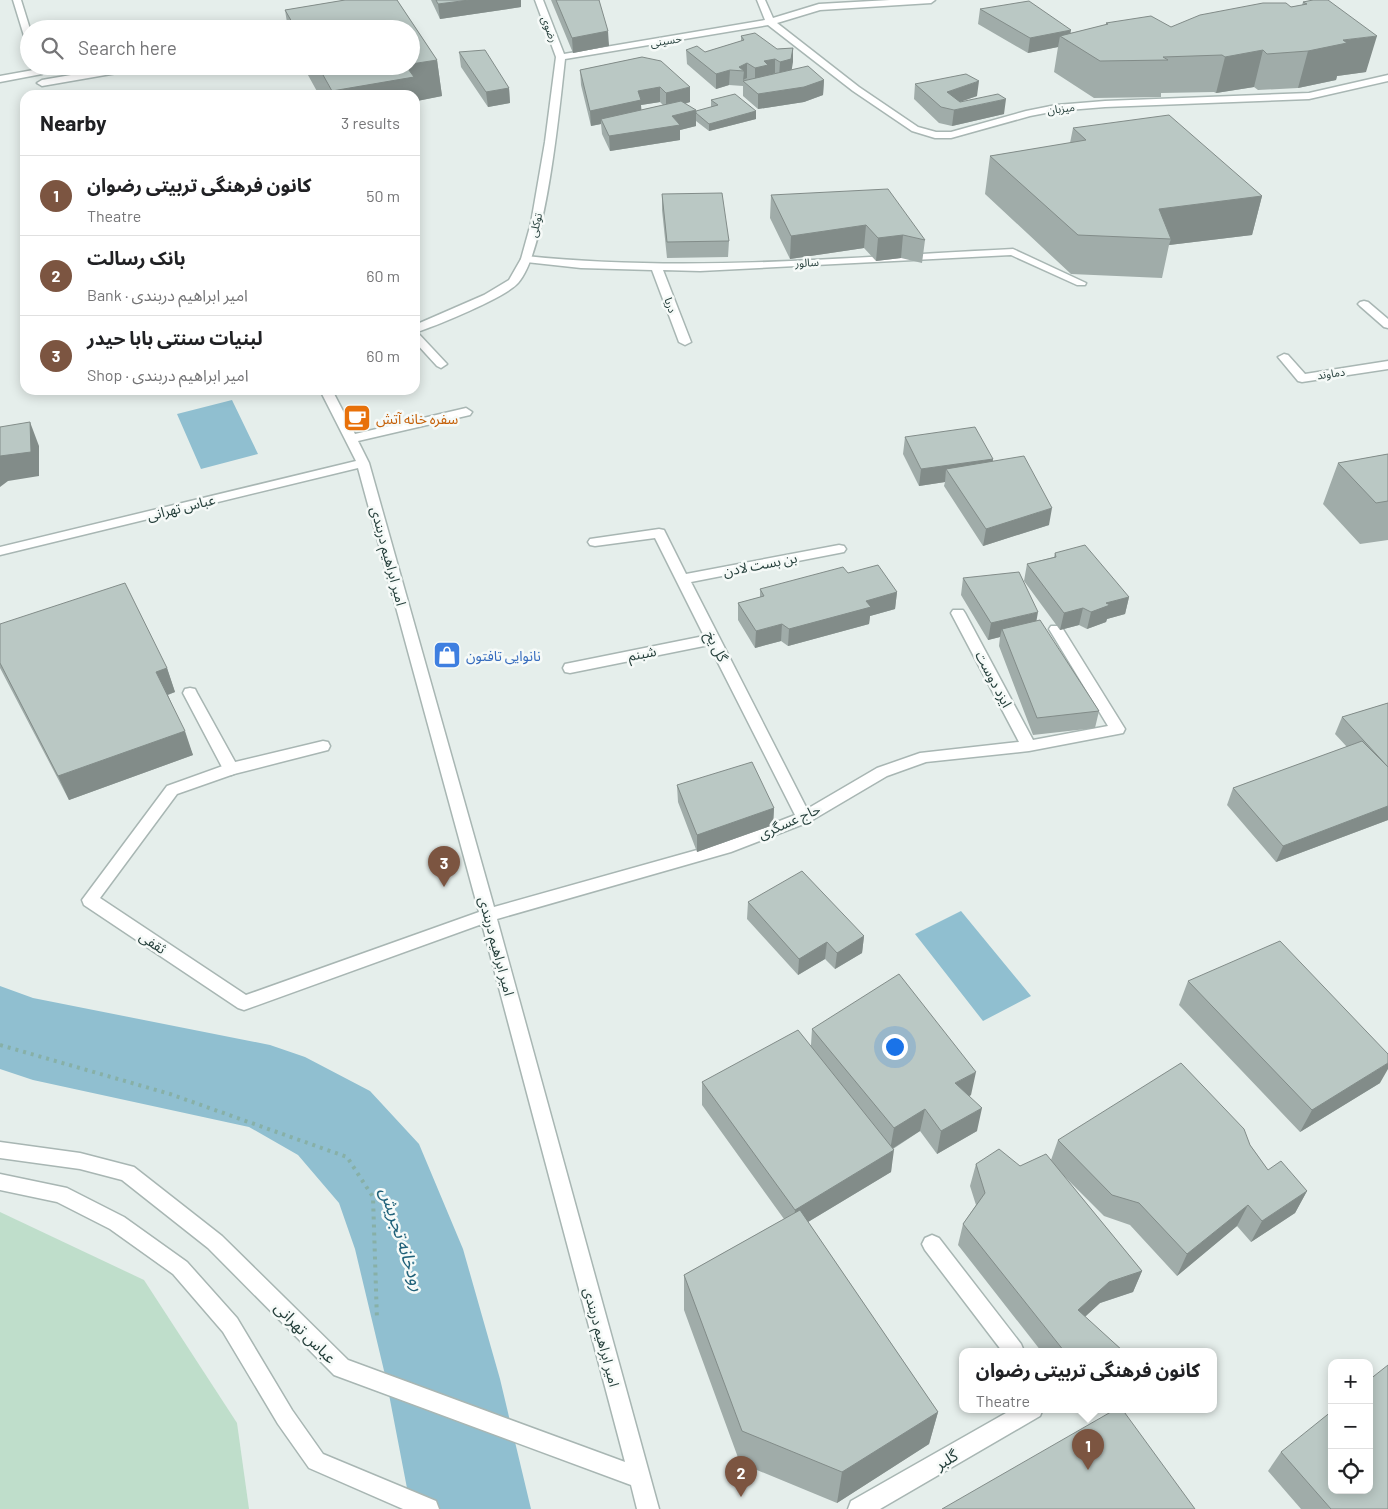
<!DOCTYPE html>
<html lang="en">
<head>
<meta charset="utf-8">
<style>
	:root { --surface:#fff; --page:#f2f2f2; --text:#202124; --muted:#757577; --line:#e0e0e0; --accent:#7c5541 }
	body { margin:0; font-family:Barlow,"Noto Sans Arabic",sans-serif; background:var(--page); color:var(--text) }
	.controls { position:absolute; right:15px; bottom:15px; display:grid; overflow:hidden; border-radius:10px; box-shadow:0 2px 12px #0003 }
	.controls button { width:45px; height:45px; display:grid; place-items:center; padding:0; border:0; border-bottom:1px solid var(--line); background:var(--surface); color:var(--text); font:25px sans-serif }
	.you { position:absolute; left:894px; top:1046px; width:18px; height:18px; margin:-12px; border:4px solid #fff; border-radius:50%; background:#1a73e8; box-shadow:0 0 0 8px #1a73e833 }
	.badge { display:grid; place-items:center; width:32px; height:32px; border-radius:50%; background:var(--accent); color:#fff; font-size:16px; font-weight:700 }
	.pin { position:absolute; translate:-50% -41px; filter:drop-shadow(0 1px 2px #0008) }
	.pin::after { content:''; position:absolute; top:26px; width:18px; height:15px; background:inherit; clip-path:polygon(0 0,100% 0,50% 100%) }
	.popup { position:absolute; left:959px; top:1348px; width:258px; height:65px; box-sizing:border-box; display:grid; place-content:center; border-radius:10px; background:var(--surface); filter:drop-shadow(0 1px 4px #0005); font-size:16px; white-space:nowrap; color:var(--muted) }
	.popup b { font-size:19px; color:var(--text) }
	.popup::after { content:''; position:absolute; left:50%; top:100%; margin-left:-10px; border:10px solid transparent; border-top-color:var(--surface) }
	.list { margin:0; padding:0; list-style:none }
	h2 { display:flex; justify-content:space-between; align-items:center; height:65px; margin:0; padding:0 20px; font-size:21px }
	h2 small { font-size:16px; font-weight:400; color:var(--muted) }
	.list li { display:grid; grid-template-columns:32px 1fr auto; gap:15px; align-items:center; box-sizing:border-box; height:80px; padding:0 20px; border-top:1px solid var(--line) }
	.list b { display:block; font-size:19px; white-space:nowrap }
	.list p { margin:0; font-size:16px; white-space:nowrap; color:var(--muted) }
	.list em { font-size:16px; font-style:normal; color:var(--muted) }
	.icon { flex:none; width:28px; height:28px; fill:none; stroke:currentColor; stroke-width:2; stroke-linecap:round; stroke-linejoin:round }
	.map { position:relative; flex:none; width:1388px; height:1509px; overflow:hidden }
	.search { position:absolute; background:var(--surface); box-shadow:0 2px 12px #0003; left:20px; top:20px; width:400px; height:55px; display:flex; align-items:center; gap:12px; box-sizing:border-box; padding:0 18px; border-radius:28px; color:var(--muted); font-size:19px }
	.panel { position:absolute; background:var(--surface); box-shadow:0 2px 12px #0003; left:20px; top:90px; width:400px; height:305px; border-radius:15px }
	.map>svg:first-child { display:block }
	.green { fill:#bfdecb }
	.water { fill:#90bfd0 }
	.lines { fill:none; stroke-linecap:round; stroke-linejoin:round }
	.river { fill:#90bfd0; fill-rule:evenodd }
	.service-casing { stroke:#a8b6b3; stroke-width:3 }
	.minor-casing { stroke:#a8b6b3; stroke-width:3 }
	.path { stroke:#87b0a7; stroke-width:4; stroke-dasharray:3 5; stroke-linecap:butt }
	.service { fill:#fff; fill-rule:evenodd }
	.minor { fill:#fff; fill-rule:evenodd }
	.wall { fill:#a0aca9; fill-rule:evenodd }
	.shaded-wall { fill:#828c89 }
	.building { fill:#bac8c4; stroke:#828c89 }
	.labels { text-anchor:middle; dominant-baseline:central; stroke-width:5; stroke-linejoin:round; paint-order:stroke }
	.far-street-label { font-size:11px; fill:#253f3b; stroke:#f6faf8 }
	.food-label { font-size:14px; fill:#c56008; stroke:#f6faf8; text-anchor:start }
	.street-label { font-size:14px; fill:#253f3b; stroke:#f6faf8 }
	.shop-label { font-size:14px; fill:#366cbe; stroke:#f6faf8; text-anchor:start }
	.near-street-label { font-size:16px; fill:#253f3b; stroke:#f6faf8 }
	.near-water-label { font-size:18px; font-style:italic; fill:#206179; stroke:#f6faf8 }
</style>
</head>
<body>
<div class="map">
<svg width="1388" height="1509" viewBox="0 0 1388 1509">
	<rect width="100%" height="100%" fill="#e5eeeb"/>
	<!-- green -->
	<path class="green" d="M0,1212L144,1280L237,1423L249,1509H0Z"/>
	<!-- water -->
	<path class="water" d="M232,400L258,454L201,469L177,414Z
		M961,911L1031,996L983,1021L915,934Z"/>
	<g class="lines">
		<!-- river -->
		<path class="river" d="M0,986L33,998L270,1045L305,1057L370,1091L419,1144L463,1249L500,1379L531,1509H411L386,1379L355,1249L339,1203L298,1155L249,1127L33,1080L0,1069Z"/>
		<!-- service casing -->
		<g class="service-casing">
			<path id="service" d="M1013,249L1086,283L1085,285H1077L1011,255L700,271L663,270L691,342L685,345L679,342L652,270L581,268L526,262L521,259L526,256C688,273 851,257 1013,249Z
				M190,688L195,689L197,693L239,769L236,773L231,775L226,773L223,769L183,693L185,689Z
				M932,1235L939,1238L1021,1344L1024,1351H1002L925,1250L922,1244L925,1238Z
				M1013,1409H1043L1040,1416L880,1509H848L851,1501Z"/>
		</g>
		<!-- minor casing -->
		<g class="minor-casing">
			<path id="minor" d="M13,0H21L30,29L29,42L25,39Z
				M535,0H543L564,54L765,20L757,0H765L773,18L819,4L890,0H935L931,3L820,10L777,23L859,87L918,127L936,132H951L1026,111L1056,105L1105,101L1309,93L1388,75V81L1309,99L1105,107L1056,111L1030,116L951,138H935L912,131L853,91L768,25L565,59C560,103 546,258 516,285C501,299 438,325 417,332L447,364L441,368L437,366L415,342V325L484,295L509,280L521,259L531,223L545,142L556,57Z
				M123,66H144L140,69L42,86L37,83L42,80Z
				M39,69L42,70V74L0,82V76Z
				M1364,301L1368,302L1388,319V328L1384,327L1360,306L1358,304L1360,302Z
				M1284,354L1288,355L1305,374L1388,361V369L1302,382L1298,381L1278,357Z
				M320,390H332L355,434L466,408L472,412L470,415L358,441L369,463L494,907L722,843L795,815L709,645L570,673L565,672L563,668L565,664L570,663L704,636L655,538L595,546L590,545L588,542L590,539L659,529L664,530L686,574L839,545L844,546L846,549L844,552L839,553L691,582L807,809L877,768L920,753L1019,742L951,613L953,610H963L965,613L1033,740L1108,726L1049,629L1051,626H1061L1125,729L1123,733L1118,734L1029,751L926,762L887,776L809,822L731,852L497,919L659,1509H637L631,1485L334,1375L208,1248L122,1180L80,1169L0,1158V1142L80,1153L134,1167L222,1236L348,1360L625,1462L482,924L244,1010L238,1008L84,905L82,900L167,786L231,763L323,741L328,742L330,746L328,750L234,774L177,794L100,898L246,995L479,912L358,468L0,555V547L356,461Z
				M0,1174L67,1188L124,1217L187,1262L237,1318L292,1410L323,1454L436,1501L439,1509H403L309,1468L278,1424L223,1332L173,1274L110,1229L57,1202L0,1190Z"/>
		</g>
		<!-- path -->
		<path class="path" d="M0,1045L170,1094L347,1157L373,1197L377,1320"/>
		<!-- service -->
		<use href="#service" class="service"/>
		<!-- minor -->
		<use href="#minor" class="minor"/>
	</g>
	<!-- wall -->
	<path class="wall" d="M345,0H397L437,60L442,96L417,101L419,114H415V95H319L303,66H411V29H288L285,10Z
		M431,0H521V7L440,19Z
		M551,0H599L609,46L573,53Z
		M1313,0L1366,72L1337,76L1336,80L1298,88L1258,90L1254,87L1216,93L1214,92L1161,93V97L1094,98L1054,72L1058,47L1028,53L978,24L980,9L1071,33L1106,25V23L1171,27L1302,5L1303,2Z
		M741,36L777,49L793,48L791,70L824,80L823,95L804,102L758,109L743,96V86L729,85L716,89L687,64L686,50L705,52L741,41Z
		M459,52L509,88L510,103L488,107L461,67Z
		M642,57L690,102L685,104L696,111L711,107V100L756,111V119L709,131L696,121V126L680,130V140L610,151L602,134L601,124L591,126L581,85L580,70ZM660,102L663,105L641,110V105Z
		M915,84L977,96L960,102L1004,114L952,126L939,123L914,99Z
		M1073,128L1262,196L1252,235L1169,245L1162,278L1071,274L985,194L990,156L1070,143Z
		M662,194L729,241L728,257L667,258L662,210Z
		M771,195L925,240L922,263L901,258L876,261L864,248L790,259L770,218Z
		M905,437L993,459V461L1049,525L983,546L944,486L945,482L919,486L903,454Z
		M1388,454V540L1360,544L1323,504L1338,463Z
		M1055,553L1129,597L1125,614L1107,619L1106,622L1087,629L1079,625L1060,630L1024,581L1027,564L1054,557Z
		M848,573L897,592L895,609L870,616L869,624L788,646L781,641L755,648L738,620V603L760,597V589Z
		M963,578L1037,621L1099,711L1095,728L1033,735L999,646L1000,637L988,640L961,595Z
		M0,624L167,668L175,692L168,695L193,755L69,800L0,668Z
		M1388,703V820L1276,862L1227,805L1233,788L1347,747L1335,734L1342,717Z
		M677,785L774,808L773,825L697,852L678,802Z
		M748,902L864,936L862,953L835,969L825,959L798,975L747,919Z
		M1188,981L1380,1083L1300,1132L1179,1005Z
		M812,1029L971,1095L969,1096L977,1131L937,1154L920,1131L893,1149L891,1172L808,1222L938,1412L929,1444L837,1503L740,1463L684,1310V1275L784,1219L702,1105V1082L811,1045Z
		M1058,1140L1250,1145L1268,1170L1307,1191L1295,1213L1251,1242L1237,1226L1177,1276L1130,1225L1104,1216L1063,1175L1142,1271L1133,1292L1100,1303L1085,1317L1123,1351H1041L958,1245L963,1224L976,1205L970,1186L976,1164L1020,1166L1051,1160Z
		M1281,1452L1388,1509H1301L1268,1471Z"/>
	<!-- shaded-wall -->
	<path class="shaded-wall" d="M469,0H521V7L440,19L438,4Z
		M1071,30L1069,42L1060,36L1058,47L1028,53L1030,38Z
		M608,31L609,46L573,53L572,38Z
		M1377,36L1366,72L1337,76L1336,80L1298,88L1308,51L1343,40Z
		M793,48V62L791,74L779,77L780,62Z
		M1263,50L1254,87L1216,93L1225,57Z
		M775,59V74L755,83V68L764,61Z
		M437,60L442,96L417,101L419,114H415V95H333L332,91L406,66H411V64Z
		M747,63V78L743,80L744,71L739,67Z
		M730,70L729,85L716,89V74Z
		M824,80L823,95L804,102L758,109V94Z
		M979,81L977,96L945,107L947,92Z
		M660,87V102L641,105L642,116L601,119V124L591,126L590,111L638,91Z
		M690,87V102L666,108V93Z
		M509,88L510,103L488,107L486,92Z
		M1006,99L1004,114L952,126L954,110Z
		M696,110V126L680,130V140L610,151L609,136L672,116Z
		M756,111V119L709,131V124Z
		M1262,196L1252,235L1169,245L1171,239L1159,209Z
		M866,225L864,248L790,259L791,236Z
		M903,235L901,258L876,261L878,238Z
		M30,422L39,446V476L8,481L0,487V456Z
		M993,459L990,476L946,469L945,482L919,486L921,469Z
		M1052,508L1049,525L983,546L986,529Z
		M897,592L895,609L870,616L869,624L788,646L789,629L866,601Z
		M1129,597L1125,614L1107,619L1106,622L1087,629L1091,612L1106,603Z
		M1083,608L1079,625L1060,630L1064,613Z
		M1038,612L1035,629H1002L1000,637L988,640L991,623Z
		M782,624L781,641L755,648L756,631Z
		M167,668L175,692L164,696L156,672Z
		M185,731L193,755L69,800L58,776Z
		M1388,806V820L1276,862L1283,846Z
		M774,808L773,825L697,852V835Z
		M864,936L862,953L835,969L837,953Z
		M827,942L825,959L798,975L799,959Z
		M1388,1063V1069L1380,1083L1300,1132L1312,1110Z
		M976,1072L971,1095L950,1106L955,1083Z
		M982,1108L977,1131L937,1154L941,1131Z
		M925,1109L920,1131L890,1150L894,1128Z
		M894,1150L891,1172L793,1231L795,1210Z
		M1307,1191L1295,1213L1251,1242L1262,1221Z
		M1248,1205L1237,1226L1177,1276L1187,1254Z
		M1142,1271L1133,1292L1100,1303L1070,1330L1078,1310L1109,1282Z
		M938,1412L929,1444L837,1503L842,1472Z"/>
	<!-- building -->
	<path class="building" d="M345,0H397L437,60L411,64V29H296L285,10Z
		M436,0H469L438,4Z
		M556,0H599L608,31L572,38Z
		M1313,0H1328L1377,36L1343,40L1347,43L1308,51L1267,54L1263,50L1225,57L1222,55L1163,57L1168,60L1100,61L1060,36L1108,24L1106,23L1151,16L1171,27L1200,15L1263,3H1286L1291,7L1307,4L1303,2Z
		M1029,1L1071,30L1030,38L980,9Z
		M755,33L777,49L793,48L791,59L780,62L775,59L764,61L768,65L755,68L747,63L739,67L744,71L730,70L716,74L686,50L697,46L705,52L744,40L741,36Z
		M485,50L509,88L486,92L459,52Z
		M642,57L661,61L690,87L666,93L660,87L638,91L641,100L590,111L580,70Z
		M318,66H406L414,77L332,91Z
		M808,66L824,80L804,87L758,94L743,81Z
		M966,74L979,81L947,92L960,102L998,94L1006,99L954,110L941,107L915,84Z
		M735,94L756,111L709,124L696,113V111L718,105L711,100Z
		M681,101L696,110L672,116L680,125L609,136L601,119Z
		M1169,115L1262,196L1159,209L1171,239L1078,235L990,156L1086,140L1073,128Z
		M888,189L925,240L903,235L878,238L866,225L791,236L771,195Z
		M722,193L729,241L667,242L662,194Z
		M30,422L31,452L0,456V427Z
		M975,427L993,459L921,469L905,437Z
		M1388,454V501L1376,503L1338,463Z
		M1024,456L1052,508L986,529L946,469Z
		M1085,545L1129,597L1106,603L1110,605L1091,612L1083,608L1064,613L1027,564L1056,557L1055,553Z
		M878,565L897,592L866,601L871,607L789,629L782,624L756,631L738,603L764,596L760,589L843,567L848,573Z
		M1019,572L1038,612L991,623L963,578Z
		M125,583L167,668L156,672L185,731L58,776L0,663V624Z
		M1040,620L1099,711L1037,718L1002,629Z
		M1388,703V806L1283,846L1233,788L1362,741L1388,767L1342,717Z
		M752,762L774,808L697,835L677,785Z
		M802,871L864,936L837,953L827,942L799,959L748,902Z
		M1280,941L1388,1054V1063L1312,1110L1188,981Z
		M899,974L976,1072L955,1083L982,1108L941,1131L925,1109L894,1128L812,1029Z
		M798,1030L894,1150L795,1210L702,1082Z
		M1181,1063L1244,1129L1250,1145L1268,1170L1281,1161L1307,1191L1262,1221L1248,1205L1187,1254L1139,1203L1112,1195L1058,1140Z
		M999,1149L1020,1166L1046,1154L1142,1271L1109,1282L1078,1310L1123,1351H1064L963,1224L985,1193L976,1164Z
		M800,1210L938,1412L842,1472L742,1431L684,1275Z
		M1388,1365V1509H1331L1281,1452L1332,1411V1490H1369V1380Z
		M1116,1409H1122L1195,1509H942Z"/>
	<!-- icons -->
	<defs>
		<g id="cafe-square" transform="scale(1.4375)"><rect x="-9" y="-9" width="18" height="18" rx="4" fill="#e8710a" stroke="#f6faf8"/><path d="M-5.5-4.5H6V0H3Q3 3.5 0 3.5H-2.5Q-5.5 3.5-5.5 0ZM3-3.2v2h1.7v-2ZM-6 4.5H4V6H-6Z" fill="#fff"/></g>
		<g id="shop-square" transform="scale(1.4375)"><rect x="-9" y="-9" width="18" height="18" rx="4" fill="#3f7fe0" stroke="#f6faf8"/><path d="M-5-2.5h2.3a2.7 3.5 0 0 1 5.4 0H5L5.5 6h-11ZM-1.5-2.5h3a1.5 2.3 0 0 0-3 0Z" fill="#fff"/></g>
	</defs>
	<g fill-rule="evenodd">
		<use href="#cafe-square" x="357" y="418"/>
		<use href="#shop-square" x="447" y="655"/>
	</g>
	<g class="labels">
		<!-- far-street labels -->
		<g class="far-street-label">
			<text transform="translate(550 29) rotate(69)">رضوى</text>
			<text transform="translate(666 40) rotate(-9)">حسینی</text>
			<text transform="translate(1061 108) rotate(-7)">میزبان</text>
			<text transform="translate(535 225) rotate(-77)">توکلی</text>
			<text transform="translate(807 262) rotate(-3)">سالور</text>
			<text transform="translate(671 305) rotate(70)">دریا</text>
			<text transform="translate(1331 373) rotate(-8)">دماوند</text>
		</g>
		<!-- food labels -->
		<g class="food-label">
			<text x="376" y="418">سفره خانه آتش</text>
		</g>
		<!-- street labels -->
		<g class="street-label">
			<text transform="translate(181 507) rotate(-14)">عباس تهرانی</text>
			<text transform="translate(389 556) rotate(75)">امیر ابراهیم دربندی</text>
			<text transform="translate(760 564) rotate(-11)">بن بست لادن</text>
			<text transform="translate(717 646) rotate(63)">گل یخ</text>
			<text transform="translate(642 653) rotate(-11)">شبنم</text>
			<text transform="translate(994 679) rotate(62)">ایزد دوست</text>
			<text transform="translate(789 821) rotate(-24)">حاج عسگری</text>
			<text transform="translate(153 942) rotate(34)">ثقفی</text>
			<text transform="translate(497 946) rotate(75)">امیر ابراهیم دربندی</text>
			<text transform="translate(602 1337) rotate(75)">امیر ابراهیم دربندی</text>
		</g>
		<!-- shop labels -->
		<g class="shop-label">
			<text x="466" y="655">نانوایی تافتون</text>
		</g>
		<!-- near-street labels -->
		<g class="near-street-label">
			<text transform="translate(306 1332) rotate(45)">عباس تهرانی</text>
			<text transform="translate(946 1459) rotate(-30)">گلبر</text>
		</g>
		<!-- near-water labels -->
		<g class="near-water-label">
			<text transform="translate(403 1239) rotate(72)">رودخانه تجریش</text>
		</g>
	</g>
</svg>
<div class="controls">
<button>+</button>
<button>−</button>
<button><svg class="icon" aria-label="locate" viewBox="0 0 24 24"><circle cx="12" cy="12" r="6"/><path d="M12 2v4M12 18v4M2 12h4M18 12h4"/></svg></button>
</div>
<div class="you"></div>
<div class="pin badge" style="left:1088px;top:1470px">1</div>
<div class="popup"><b>کانون فرهنگی تربیتی رضوان</b>Theatre</div>
<div class="pin badge" style="left:741px;top:1497px">2</div>
<div class="pin badge" style="left:444px;top:887px">3</div>
<div class="search"><svg class="icon" aria-label="search" viewBox="0 0 24 24"><circle cx="10" cy="10" r="6"/><path d="M15 15l6 6"/></svg>Search here</div>
<section class="panel">
<h2>Nearby<small>3 results</small></h2>
<ul class="list">
<li><span class="badge">1</span><div><b>کانون فرهنگی تربیتی رضوان</b><p>Theatre</p></div><em>50 m</em></li>
<li><span class="badge">2</span><div><b>بانک رسالت</b><p>Bank · امیر ابراهیم دربندی</p></div><em>60 m</em></li>
<li><span class="badge">3</span><div><b>لبنیات سنتی بابا حیدر</b><p>Shop · امیر ابراهیم دربندی</p></div><em>60 m</em></li>
</ul>
</section>
</div>
</body>
</html>
